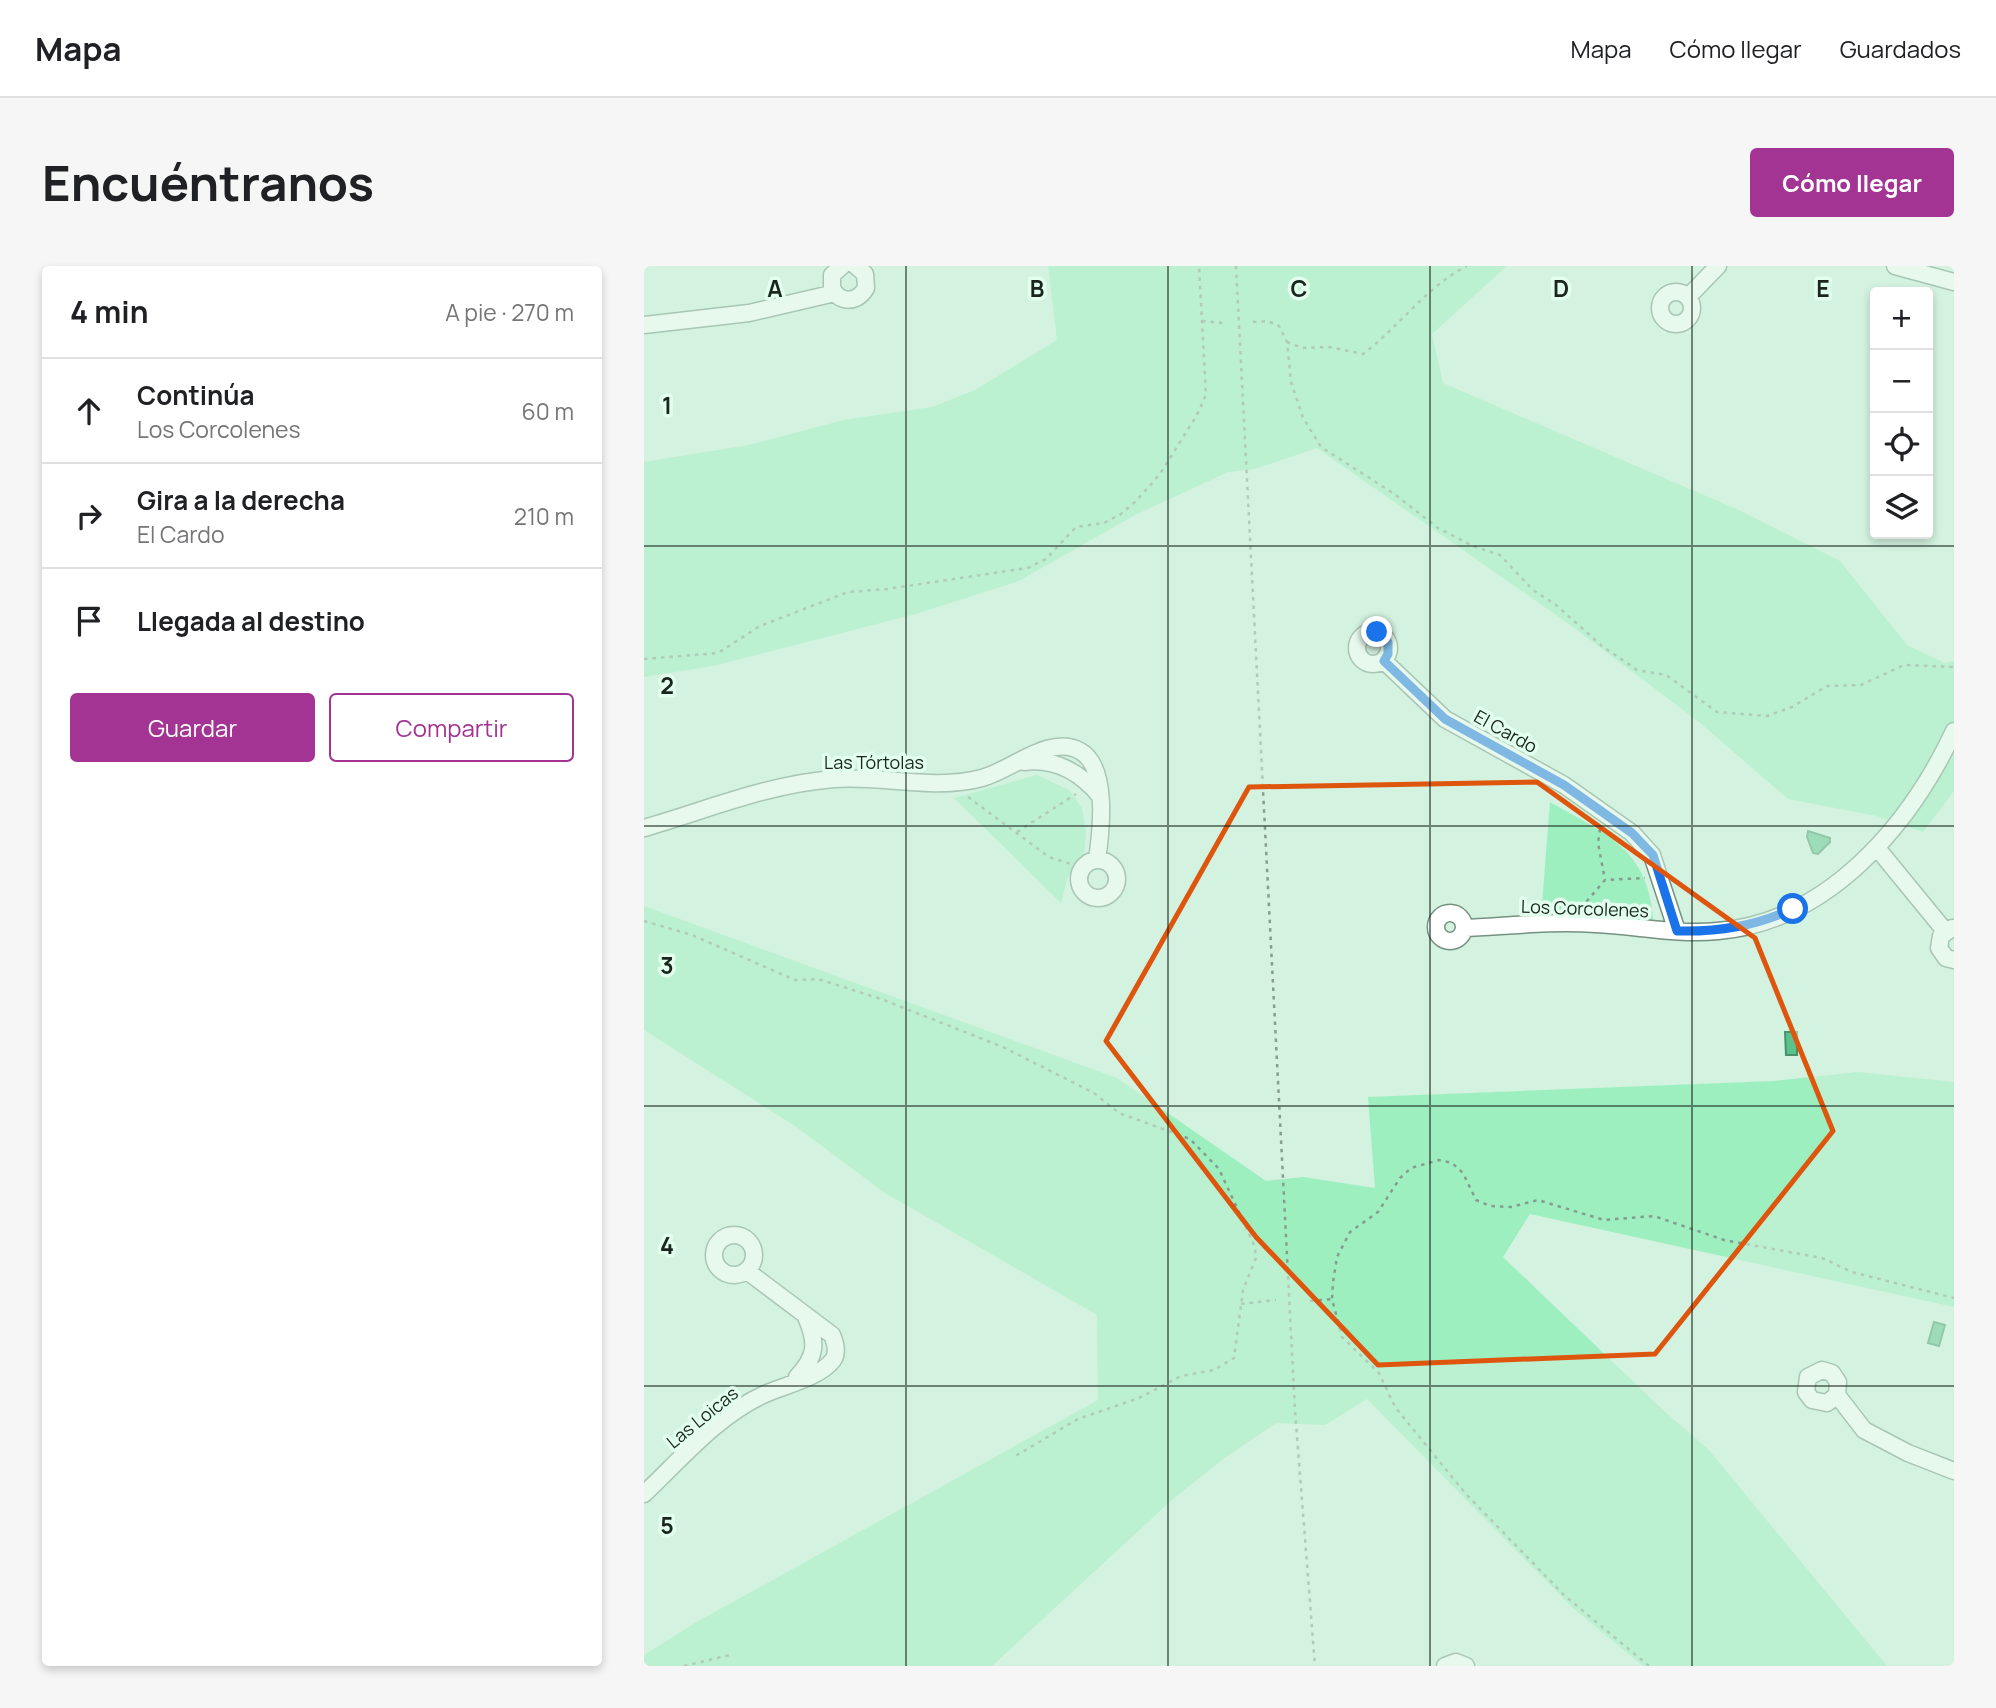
<!DOCTYPE html>
<html lang="es">
<head>
<meta charset="utf-8">
<style>
	:root { --surface:#fff; --page:#f6f6f6; --text:#202124; --muted:#757577; --line:#e0e0e0; --accent:#a33493 }
	body { margin:0; font-family:Manrope,sans-serif; background:var(--page); color:var(--text) }
	.controls { position:absolute; right:21px; top:21px; display:grid; overflow:hidden; border-radius:7px; box-shadow:0 4px 10px #0003 }
	.controls button { width:63px; height:63px; display:grid; place-items:center; padding:0; border:0; border-bottom:2px solid var(--line); background:var(--surface); color:var(--text); font:35px sans-serif }
	.stop { position:absolute; width:21px; height:21px; margin:-16px; border:5px solid #1a73e8; border-radius:50%; background:#fff }
	.stop.end { background:#1a73e8; border-color:#fff; box-shadow:0 2px 7px #0008 }
	.list { margin:0; padding:0; list-style:none }
	h2 { display:flex; justify-content:space-between; align-items:center; height:91px; margin:0; padding:0 28px; font-size:30px }
	h2 small { font-size:23px; font-weight:400; color:var(--muted) }
	.list li { display:grid; grid-template-columns:46px 1fr auto; gap:21px; align-items:center; box-sizing:border-box; height:105px; padding:0 28px; border-top:2px solid var(--line) }
	.list b { display:block; font-size:26px; white-space:nowrap }
	.list p { margin:0; font-size:23px; white-space:nowrap; color:var(--muted) }
	.list em { font-size:23px; font-style:normal; color:var(--muted) }
	.actions { display:flex; gap:14px; padding:21px 28px }
	.actions a { flex:1; padding:16px 0; border:2px solid var(--accent); border-radius:7px; text-align:center; font-size:24px; color:var(--accent) }
	.actions .main { background:var(--accent); color:#fff }
	.icon { flex:none; width:38px; height:38px; fill:none; stroke:currentColor; stroke-width:2; stroke-linecap:round; stroke-linejoin:round }
	.map { position:relative; flex:none; width:1310px; height:1400px; overflow:hidden; border-radius:7px }
	header { display:flex; align-items:center; gap:42px; box-sizing:border-box; height:98px; padding:0 35px; background:var(--surface); border-bottom:2px solid var(--line) }
	header strong { font-size:33px }
	nav { display:flex; gap:38px; margin-inline-start:auto; font-size:24px }
	.intro { display:flex; align-items:center; justify-content:space-between; box-sizing:border-box; height:168px; padding:0 42px }
	h1 { margin:0; font-size:49px }
	.button { padding:18px 32px; border-radius:7px; background:var(--accent); color:#fff; font-size:24px; font-weight:700 }
	main { display:flex; gap:42px; padding:0 42px }
	aside { flex:1; background:var(--surface); border-radius:7px; box-shadow:0 4px 10px #0003 }
	.map>svg:first-child { display:block }
	.green { fill:#9eefc0 }
	.water { fill:#5bc28c; stroke:#48936b; stroke-width:2 }
	.lines { fill:none; stroke-linecap:round; stroke-linejoin:round }
	.street-casing { stroke:#759180; stroke-width:19 }
	.path { stroke:#869c8e; stroke-width:2.5; stroke-dasharray:3.5 5; stroke-linecap:butt }
	.street { stroke:#fff; stroke-width:16 }
	.route { stroke:#1a73e8; stroke-width:9 }
	.marked { fill:none; stroke:#de560d; stroke-width:5; stroke-linejoin:round }
	.grid { fill:none; stroke:#1a251e; stroke-width:2; stroke-opacity:0.55 }
	.labels { text-anchor:middle; dominant-baseline:central; stroke-width:7; stroke-linejoin:round; paint-order:stroke }
	.street-label { font-size:18px; fill:#1a251e; stroke:#e1ffec }
	.grid-label { font-size:23px; text-anchor:middle; font-weight:bold; fill:#1a251e; stroke:#e1ffec; stroke-width:7; stroke-linejoin:round; paint-order:stroke }
</style>
</head>
<body>
<header>
<strong>Mapa</strong>
<nav><a>Mapa</a><a>Cómo llegar</a><a>Guardados</a></nav>
</header>
<div class="intro"><h1>Encuéntranos</h1><a class="button">Cómo llegar</a></div>
<main>
<aside>
<h2>4 min<small>A pie · 270 m</small></h2>
<ul class="list">
<li><svg class="icon" aria-label="ahead" viewBox="0 0 24 24"><path d="M12 20V5M6 11l6-6 6 6"/></svg><div><b>Continúa</b><p>Los Corcolenes</p></div><em>60 m</em></li>
<li><svg class="icon" aria-label="right" viewBox="0 0 24 24"><path d="M7 20v-9h11M14 6l5 5-5 5"/></svg><div><b>Gira a la derecha</b><p>El Cardo</p></div><em>210 m</em></li>
<li><svg class="icon" aria-label="arrive" viewBox="0 0 24 24"><path d="M6 21V4h12l-3 4 3 4H6"/></svg><div><b>Llegada al destino</b></div></li>
</ul>
<div class="actions"><a class="main">Guardar</a><a>Compartir</a></div>
</aside>
<div class="map">
<svg width="1310" height="1400" viewBox="0 0 1310 1400">
	<rect width="100%" height="100%" fill="#d3f2df"/>
	<!-- green -->
	<path class="green" d="M404,0H863L788,68L799,117L1097,245L1196,295L1263,379L1301,397L1310,395V525L1279,566L1233,550L1144,533L1055,456L925,358L673,182L611,203L584,206L491,249L375,315L272,348L69,400L0,411V196L105,179L200,154L288,141L331,124L413,74Z
		M393,509L425,524L438,542L442,566L440,591L424,611L417,637L310,532Z
		M906,536C966,571 1005,582 1010,660L897,651Z
		M0,640L473,812L622,915L659,911L731,922L724,831L1130,815L1214,806L1310,816V1041L886,948L859,991L1019,1144L1064,1183L1243,1400H999L929,1342L723,1133L681,1159L632,1157L582,1191L529,1233L348,1400H0V1389L51,1357L454,1134L453,1049L241,927L151,860L0,764Z"/>
	<!-- water -->
	<path class="water" d="M1164,565L1186,572V576L1174,588L1169,587L1163,571Z
		M1141,766H1153V789H1142Z
		M1290,1056L1301,1059L1295,1080L1284,1077Z"/>
	<g class="lines">
		<!-- street casing -->
		<g class="street-casing">
			<path id="street" d="M198,0L188,9V22C196,38 213,37 222,22L221,8L212,0
				M1251,0L1310,16
				M1016 42a16 16 0 1 1 32 0a16 16 0 1 1-32 0Z
				M1044,31L1074,0
				M0,59L105,47L191,27
				M713 382a16 16 0 1 1 32 0a16 16 0 1 1-32 0Z
				M740,395L801,453L920,519L988,567L1008,589L1033,665
				M380,496C411,492 437,507 456,530
				M0,562C63,544 124,518 190,513C238,509 290,525 338,512C368,504 406,468 436,485C465,501 457,566 453,594
				M1233,582L1301,665
				M435 613a19 19 0 1 1 38 0a19 19 0 1 1-38 0Z
				M792 661a14 14 0 1 1 28 0a14 14 0 1 1-28 0Z
				M820,662C864,660 908,655 952,658C992,660 1034,669 1074,665C1184,656 1266,559 1310,465
				M1308,662L1297,670L1295,682L1302,692L1310,694
				M70 989a20 20 0 1 1 40 0a20 20 0 1 1-40 0Z
				M153,1111C173,1090 173,1076 162,1051
				M1193,1129L1183,1137L1168,1134L1162,1126L1164,1111L1178,1104L1188,1107L1194,1116L1193,1129L1220,1164L1264,1187L1310,1205
				M0,1228C37,1193 74,1149 121,1128C141,1119 175,1112 189,1094C194,1087 191,1076 188,1069L103,1005
				M801,1400L812,1396L822,1400"/>
		</g>
		<!-- path -->
		<path class="path" d="M592,0L651,1145L671,1400
			M558,55L579,57
			M609,56L624,55L635,60L643,76L647,116L659,152L677,181L749,227L794,262L829,280L856,289L889,324L912,339L958,380L993,404L1022,409L1073,446L1123,450L1148,441L1183,420L1217,419L1260,399L1310,401
			M643,76L658,82L685,81L719,88C755,61 783,20 823,0
			M0,393L74,387L116,360L204,326L243,323L384,302L402,293L432,261L460,257L477,248L492,235L516,208L553,149L562,129L555,0
			M324,531L405,591L439,602
			M956,563L954,577L961,614
			M373,566L432,528
			M937,642L961,614L1001,612
			M0,655L48,669L151,714L174,713L237,733L359,781L450,827L475,847L546,873L575,903L611,981L612,992L599,1024L590,1092L570,1104L537,1110L495,1132L434,1153L368,1192
			M666,1035L688,1033
			M597,1038L632,1034
			M40,1400L86,1389
			M1005,1400L920,1329L822,1228L751,1141L735,1107L698,1071L688,1033L689,1016L693,991L706,966L734,946L756,912L767,902L795,894L808,897L819,907L832,934L846,940L867,941L894,934L960,954L1010,950L1080,974L1178,992L1208,1006L1310,1032"/>
		<!-- street -->
		<use href="#street" class="street"/>
	</g>
	<g class="lines">
		<!-- route -->
		<path class="route" d="M733,366L744,376V388L740,395L801,453L920,519L988,567L1009,589L1033,665C1076,666 1110,660 1149,643"/>
	</g>
	<!-- marked area -->
	<path d="M0 0H1310V1400H0ZM893,516L1111,672L1189,865L1011,1088L734,1099L612,971L462,775L605,521Z" fill="#d3f2df" fill-opacity=".55" fill-rule="evenodd"/>
	<path class="marked" d="M893,516L1111,672L1189,865L1011,1088L734,1099L612,971L462,775L605,521Z"/>
	<!-- grid -->
	<path class="grid" d="M262,0V1400M524,0V1400M786,0V1400M1048,0V1400M0,280H1310M0,560H1310M0,840H1310M0,1120H1310"/>
	<g class="labels">
		<!-- street labels -->
		<g class="street-label">
			<text transform="translate(862 465) rotate(29)">El Cardo</text>
			<text x="230" y="496">Las Tórtolas</text>
			<text transform="translate(941 642) rotate(2)">Los Corcolenes</text>
			<text transform="translate(58 1151) rotate(-39)">Las Loicas</text>
		</g>
	</g>
	<g class="grid-label">
		<text x="131" y="31">A</text>
		<text x="393" y="31">B</text>
		<text x="655" y="31">C</text>
		<text x="917" y="31">D</text>
		<text x="1179" y="31">E</text>
		<text x="23" y="148">1</text>
		<text x="23" y="428">2</text>
		<text x="23" y="708">3</text>
		<text x="23" y="988">4</text>
		<text x="23" y="1268">5</text>
	</g>
</svg>
<div class="controls">
<button>+</button>
<button>−</button>
<button><svg class="icon" aria-label="locate" viewBox="0 0 24 24"><circle cx="12" cy="12" r="6"/><path d="M12 2v4M12 18v4M2 12h4M18 12h4"/></svg></button>
<button><svg class="icon" aria-label="layers" viewBox="0 0 24 24"><path d="M12 4l9 5-9 5-9-5zM3 14l9 5 9-5"/></svg></button>
</div>
<div class="stop" style="left:1149px;top:643px"></div>
<div class="stop end" style="left:733px;top:366px"></div>
</div>
</main>
</body>
</html>
